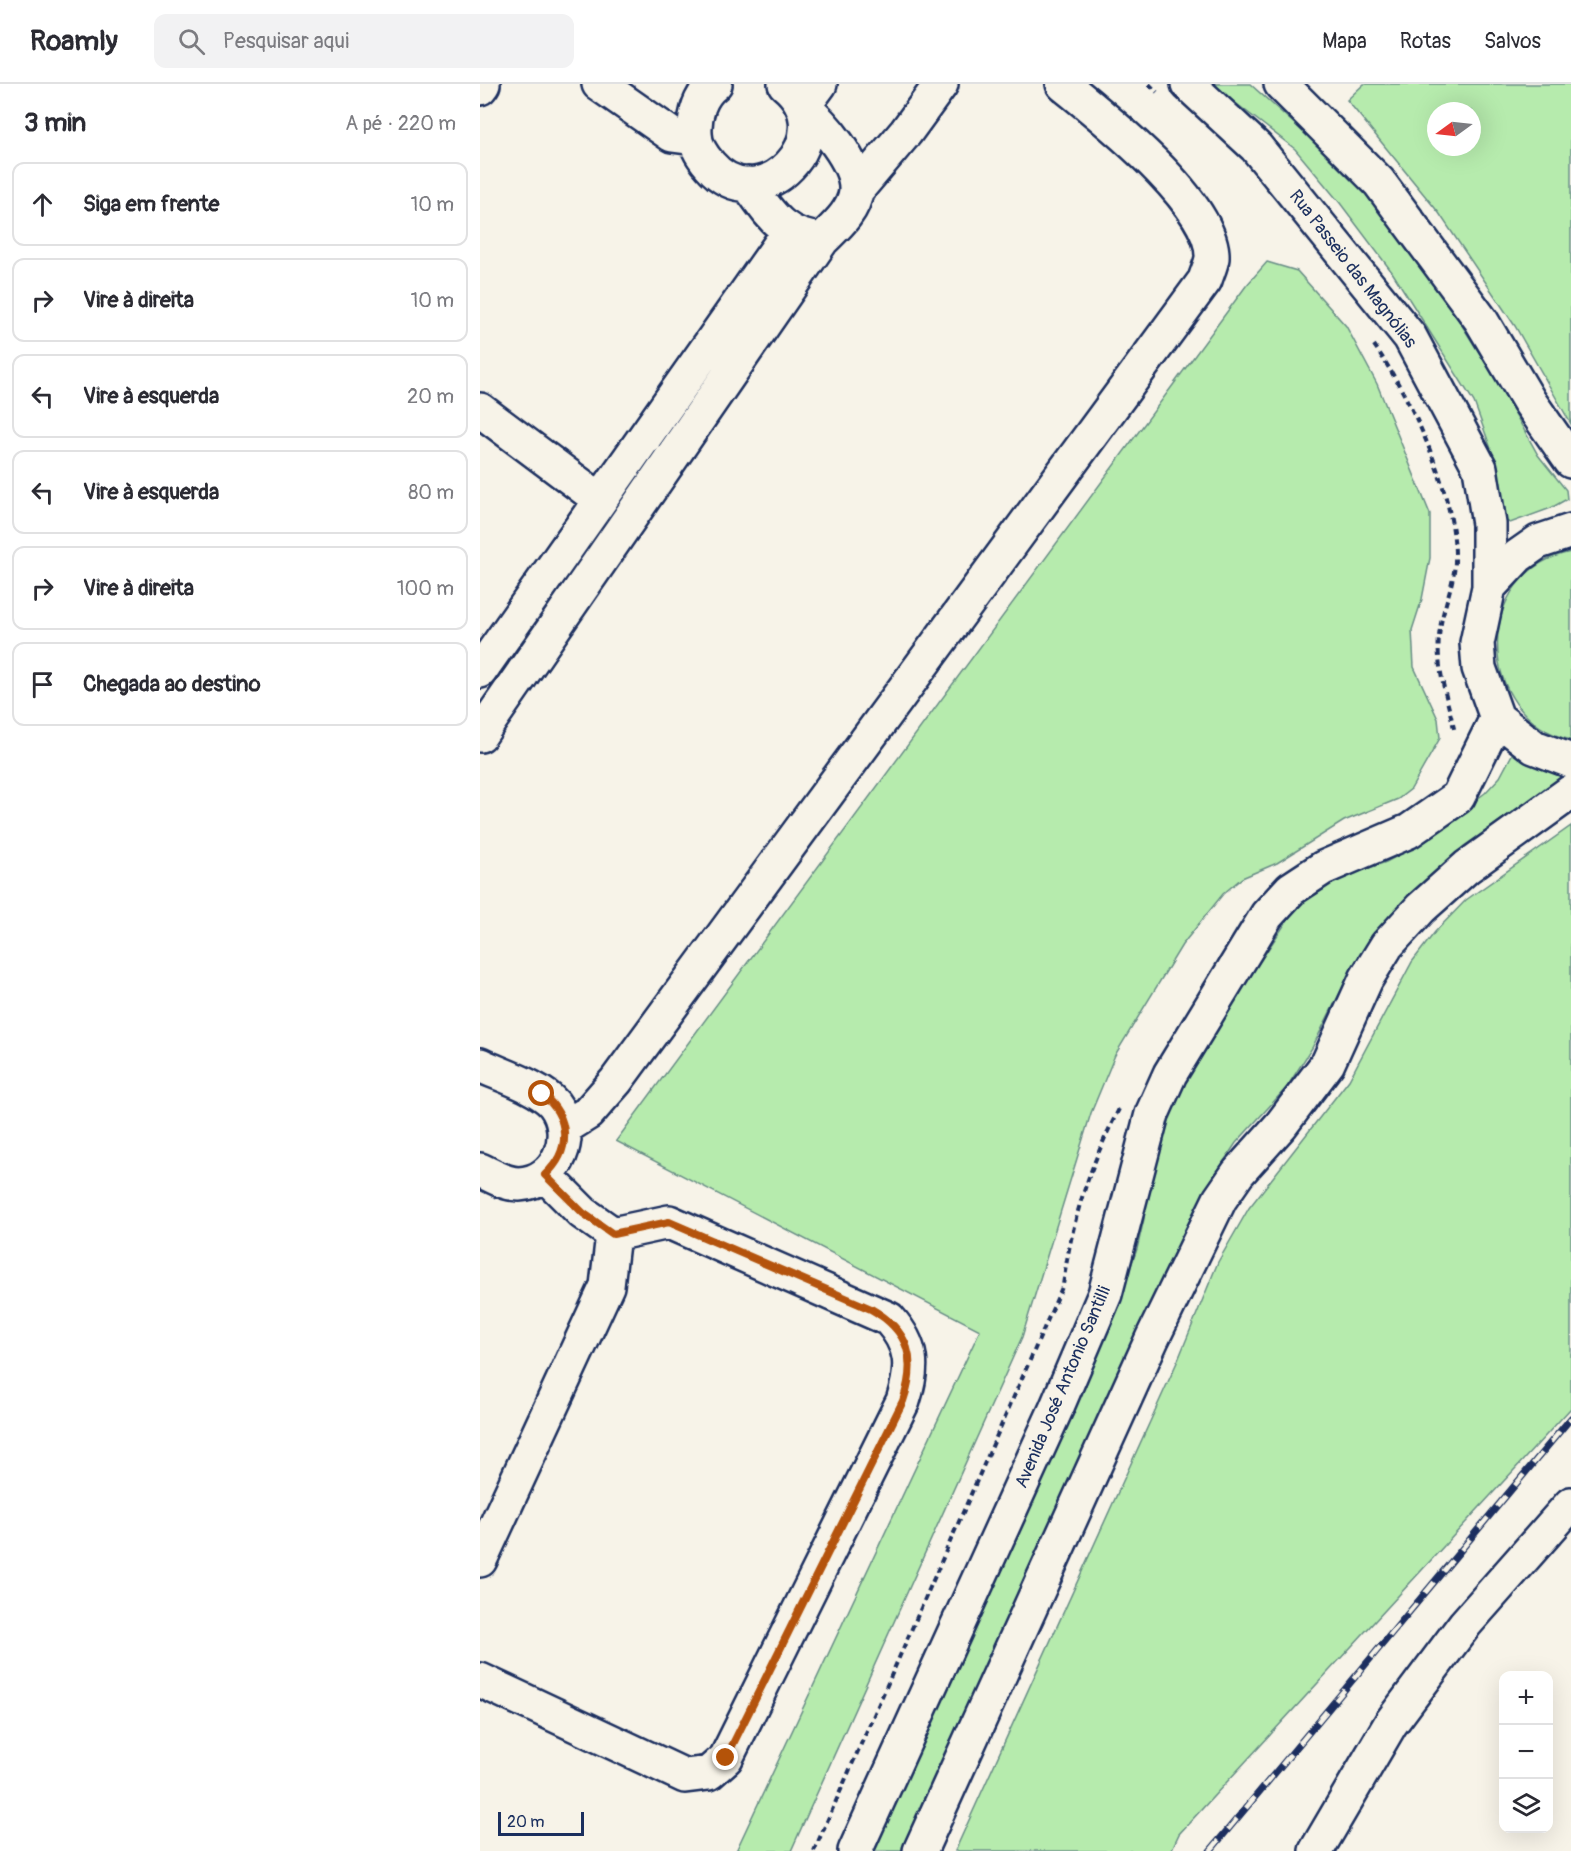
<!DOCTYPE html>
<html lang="pt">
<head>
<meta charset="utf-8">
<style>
	:root { --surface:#fff; --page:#f2f2f3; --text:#2b2b33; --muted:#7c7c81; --line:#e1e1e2 }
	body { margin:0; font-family:Pangolin,sans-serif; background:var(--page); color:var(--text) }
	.controls { position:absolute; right:18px; bottom:18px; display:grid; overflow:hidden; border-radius:12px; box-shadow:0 6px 24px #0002 }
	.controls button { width:54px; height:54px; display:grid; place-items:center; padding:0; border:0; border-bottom:2px solid var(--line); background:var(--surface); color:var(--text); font:30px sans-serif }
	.compass { position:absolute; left:947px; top:18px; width:54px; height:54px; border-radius:50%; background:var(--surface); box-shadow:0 6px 24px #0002; rotate:255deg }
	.scale { position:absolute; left:18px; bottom:15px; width:86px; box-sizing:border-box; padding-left:6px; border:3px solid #1b2f5e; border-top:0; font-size:16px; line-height:21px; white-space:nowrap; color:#1b2f5e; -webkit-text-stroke:4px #f7f3e8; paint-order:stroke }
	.stop { position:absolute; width:18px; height:18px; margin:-14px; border:4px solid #b45309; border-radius:50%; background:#fff }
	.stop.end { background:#b45309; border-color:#fff; box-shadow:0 2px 6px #0008 }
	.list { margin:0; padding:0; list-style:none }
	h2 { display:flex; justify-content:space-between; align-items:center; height:78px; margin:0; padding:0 24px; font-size:26px }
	h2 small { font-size:20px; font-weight:400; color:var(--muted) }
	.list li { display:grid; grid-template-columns:39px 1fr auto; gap:18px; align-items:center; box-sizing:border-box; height:84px; margin:0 12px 12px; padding:0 12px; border:2px solid var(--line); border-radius:12px }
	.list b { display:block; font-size:22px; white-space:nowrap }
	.list em { font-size:20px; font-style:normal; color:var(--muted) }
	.icon { flex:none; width:33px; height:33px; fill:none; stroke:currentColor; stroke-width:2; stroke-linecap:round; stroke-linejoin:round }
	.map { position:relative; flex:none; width:1091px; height:1767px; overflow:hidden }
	header { display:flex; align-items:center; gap:36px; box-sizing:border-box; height:84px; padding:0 30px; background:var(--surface); border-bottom:2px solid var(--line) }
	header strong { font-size:28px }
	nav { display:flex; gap:33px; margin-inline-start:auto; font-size:21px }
	.search { width:420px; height:54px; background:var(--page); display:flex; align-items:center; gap:15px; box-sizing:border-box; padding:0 21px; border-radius:12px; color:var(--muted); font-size:22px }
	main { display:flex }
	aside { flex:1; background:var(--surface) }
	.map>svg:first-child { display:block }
	.green { fill:#b6ebad; stroke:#688d86; stroke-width:1.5; fill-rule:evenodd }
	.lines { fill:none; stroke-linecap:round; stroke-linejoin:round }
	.minor-casing { stroke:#1b2f5e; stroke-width:38 }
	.path { stroke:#1b2f5e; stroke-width:4; stroke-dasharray:6 4.5; stroke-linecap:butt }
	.minor { stroke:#f7f3e8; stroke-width:33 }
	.rail-casing { stroke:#1b2f5e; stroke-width:7 }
	.rail { stroke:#f7f3e8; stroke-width:4.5; stroke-dasharray:14; stroke-linecap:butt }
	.route { stroke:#b45309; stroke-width:8 }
	.labels { text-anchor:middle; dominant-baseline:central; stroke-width:5; stroke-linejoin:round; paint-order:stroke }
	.street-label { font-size:18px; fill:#1b2f5e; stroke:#f7f3e8 }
</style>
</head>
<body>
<header>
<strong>Roamly</strong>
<div class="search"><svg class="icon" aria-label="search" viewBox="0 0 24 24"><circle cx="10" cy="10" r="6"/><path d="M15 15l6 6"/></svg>Pesquisar aqui</div>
<nav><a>Mapa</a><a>Rotas</a><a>Salvos</a></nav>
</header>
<main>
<aside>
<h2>3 min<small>A pé · 220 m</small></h2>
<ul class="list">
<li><svg class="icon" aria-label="ahead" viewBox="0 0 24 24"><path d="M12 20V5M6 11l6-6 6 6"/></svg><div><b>Siga em frente</b></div><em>10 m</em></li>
<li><svg class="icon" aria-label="right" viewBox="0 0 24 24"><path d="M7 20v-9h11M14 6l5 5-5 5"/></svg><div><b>Vire à direita</b></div><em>10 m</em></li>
<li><svg class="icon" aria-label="left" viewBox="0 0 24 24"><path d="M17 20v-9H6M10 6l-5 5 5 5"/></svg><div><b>Vire à esquerda</b></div><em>20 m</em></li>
<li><svg class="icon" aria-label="left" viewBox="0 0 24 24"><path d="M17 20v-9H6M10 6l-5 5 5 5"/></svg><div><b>Vire à esquerda</b></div><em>80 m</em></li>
<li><svg class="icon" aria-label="right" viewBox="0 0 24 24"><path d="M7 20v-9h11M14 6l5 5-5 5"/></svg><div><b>Vire à direita</b></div><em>100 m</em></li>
<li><svg class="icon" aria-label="arrive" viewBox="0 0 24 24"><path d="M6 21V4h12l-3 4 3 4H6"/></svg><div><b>Chegada ao destino</b></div></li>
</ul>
</aside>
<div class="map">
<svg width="1091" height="1767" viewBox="0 0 1091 1767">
	<rect width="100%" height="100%" fill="#f7f3e8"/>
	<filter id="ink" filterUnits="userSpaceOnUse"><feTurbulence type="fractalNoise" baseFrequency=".0167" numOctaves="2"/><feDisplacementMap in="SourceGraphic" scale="12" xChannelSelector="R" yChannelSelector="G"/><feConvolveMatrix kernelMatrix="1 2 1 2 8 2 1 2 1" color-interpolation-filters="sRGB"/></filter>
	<g filter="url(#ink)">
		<!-- green -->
		<path class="green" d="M731,0H770L886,104L949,189L1017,297L1058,371L1086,406L1087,415L1071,424L1030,439L1026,437L1022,430L1017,385L1010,362L994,318L912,188L860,119L815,65Z
			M884,0H1091V340L1035,242L959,129L867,16ZM956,27H992V63H956Z
			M787,178L817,187L866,242L897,300L950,430V474L942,515L932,546L934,583L958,635L960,654L931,705L918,715L864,737L797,779L762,794L743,810L702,861L635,971L611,1029L542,1253L311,1767H256L500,1246L136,1057L766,202Z
			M1091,468V656C994,633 992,487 1091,468Z
			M1035,665L1080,685V697L1071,706L1037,725L984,762L910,831L876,877L832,964L807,1003L756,1059L730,1098L654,1257L422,1767H392L636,1224L657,1165L664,1135L666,1106L680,1053L696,1012L765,900L815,825L844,800L906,778L932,764L1005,709L1020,693Z
			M1091,742V1324L699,1750L691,1767H475L698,1276L738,1178L769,1124L869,996L932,878L955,848L986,816Z"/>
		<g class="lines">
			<!-- minor casing -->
			<g class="minor-casing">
				<path id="minor" d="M119,0L192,51L215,54
					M235,0C220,11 214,31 215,49C215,61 222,72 230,81C280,140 367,51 305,0
					M708,0L776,63L930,253L1000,384L1009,440V503
					M801,0L899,98L1001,236L1049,317L1091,377
					M0,4L3,0
					M268,100C290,130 302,153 342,156C355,143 374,127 376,107C378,79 343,39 323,23L340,0
					M376,107L426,48L461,0
					M0,326L119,415
					M1091,447L1058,458L1038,472L1009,503L997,559L999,584L1017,634L1054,663L1091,677
					M0,587L309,148
					M0,651L342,156
					M0,981C21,991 60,1003 74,1020C97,1050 79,1098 39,1100C25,1100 13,1092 0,1086
					M84,1044L108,1029L136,997L725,196C727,189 731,181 732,174C735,120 623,33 583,0
					M0,1476L127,1202L133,1150
					M0,1596L205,1692L229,1689L246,1674L423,1317C434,1283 433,1262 409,1235L189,1138L133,1150L103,1129L65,1091
					M375,1767L576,1325L625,1210L672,1030L690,990L787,831L811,805L843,784L929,747L978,713L1017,634
					M440,1767L672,1255L740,1115L758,1089L801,1041L848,979L886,895L907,861L941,824L987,783L1091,708
					M836,1767L911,1639L985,1540L1091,1420"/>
			</g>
			<!-- path -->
			<path class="path" d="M669,0L677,8
				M894,261C932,315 977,412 975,478C974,500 963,523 960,545C954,580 968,616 975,649
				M334,1767L583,1201C593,1131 609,1083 641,1021"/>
			<!-- minor -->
			<use href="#minor" class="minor"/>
			<!-- rail casing -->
			<g class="rail-casing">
				<path id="rail" d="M730,1767L1091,1334"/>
			</g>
			<!-- rail -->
			<use href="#rail" class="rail"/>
		</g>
	</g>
	<g class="lines" filter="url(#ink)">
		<!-- route -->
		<path class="route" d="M62,1010C90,1033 92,1066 65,1091L103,1129L133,1150L189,1138L391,1225C430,1247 437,1276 423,1317L246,1674"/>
	</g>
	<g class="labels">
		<!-- street labels -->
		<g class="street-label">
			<text transform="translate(873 185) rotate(52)">Rua Passeio das Magnólias</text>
			<text transform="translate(583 1303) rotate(-67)">Avenida José Antonio Santilli</text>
		</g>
	</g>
</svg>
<div class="controls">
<button>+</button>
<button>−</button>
<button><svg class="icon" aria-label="layers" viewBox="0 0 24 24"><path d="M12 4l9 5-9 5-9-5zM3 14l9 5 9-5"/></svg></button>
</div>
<svg class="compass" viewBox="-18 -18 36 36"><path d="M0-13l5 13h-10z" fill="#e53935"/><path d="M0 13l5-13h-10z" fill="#7c7c81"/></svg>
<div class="scale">20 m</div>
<div class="stop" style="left:62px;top:1010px"></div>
<div class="stop end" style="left:246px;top:1674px"></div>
</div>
</main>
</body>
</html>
